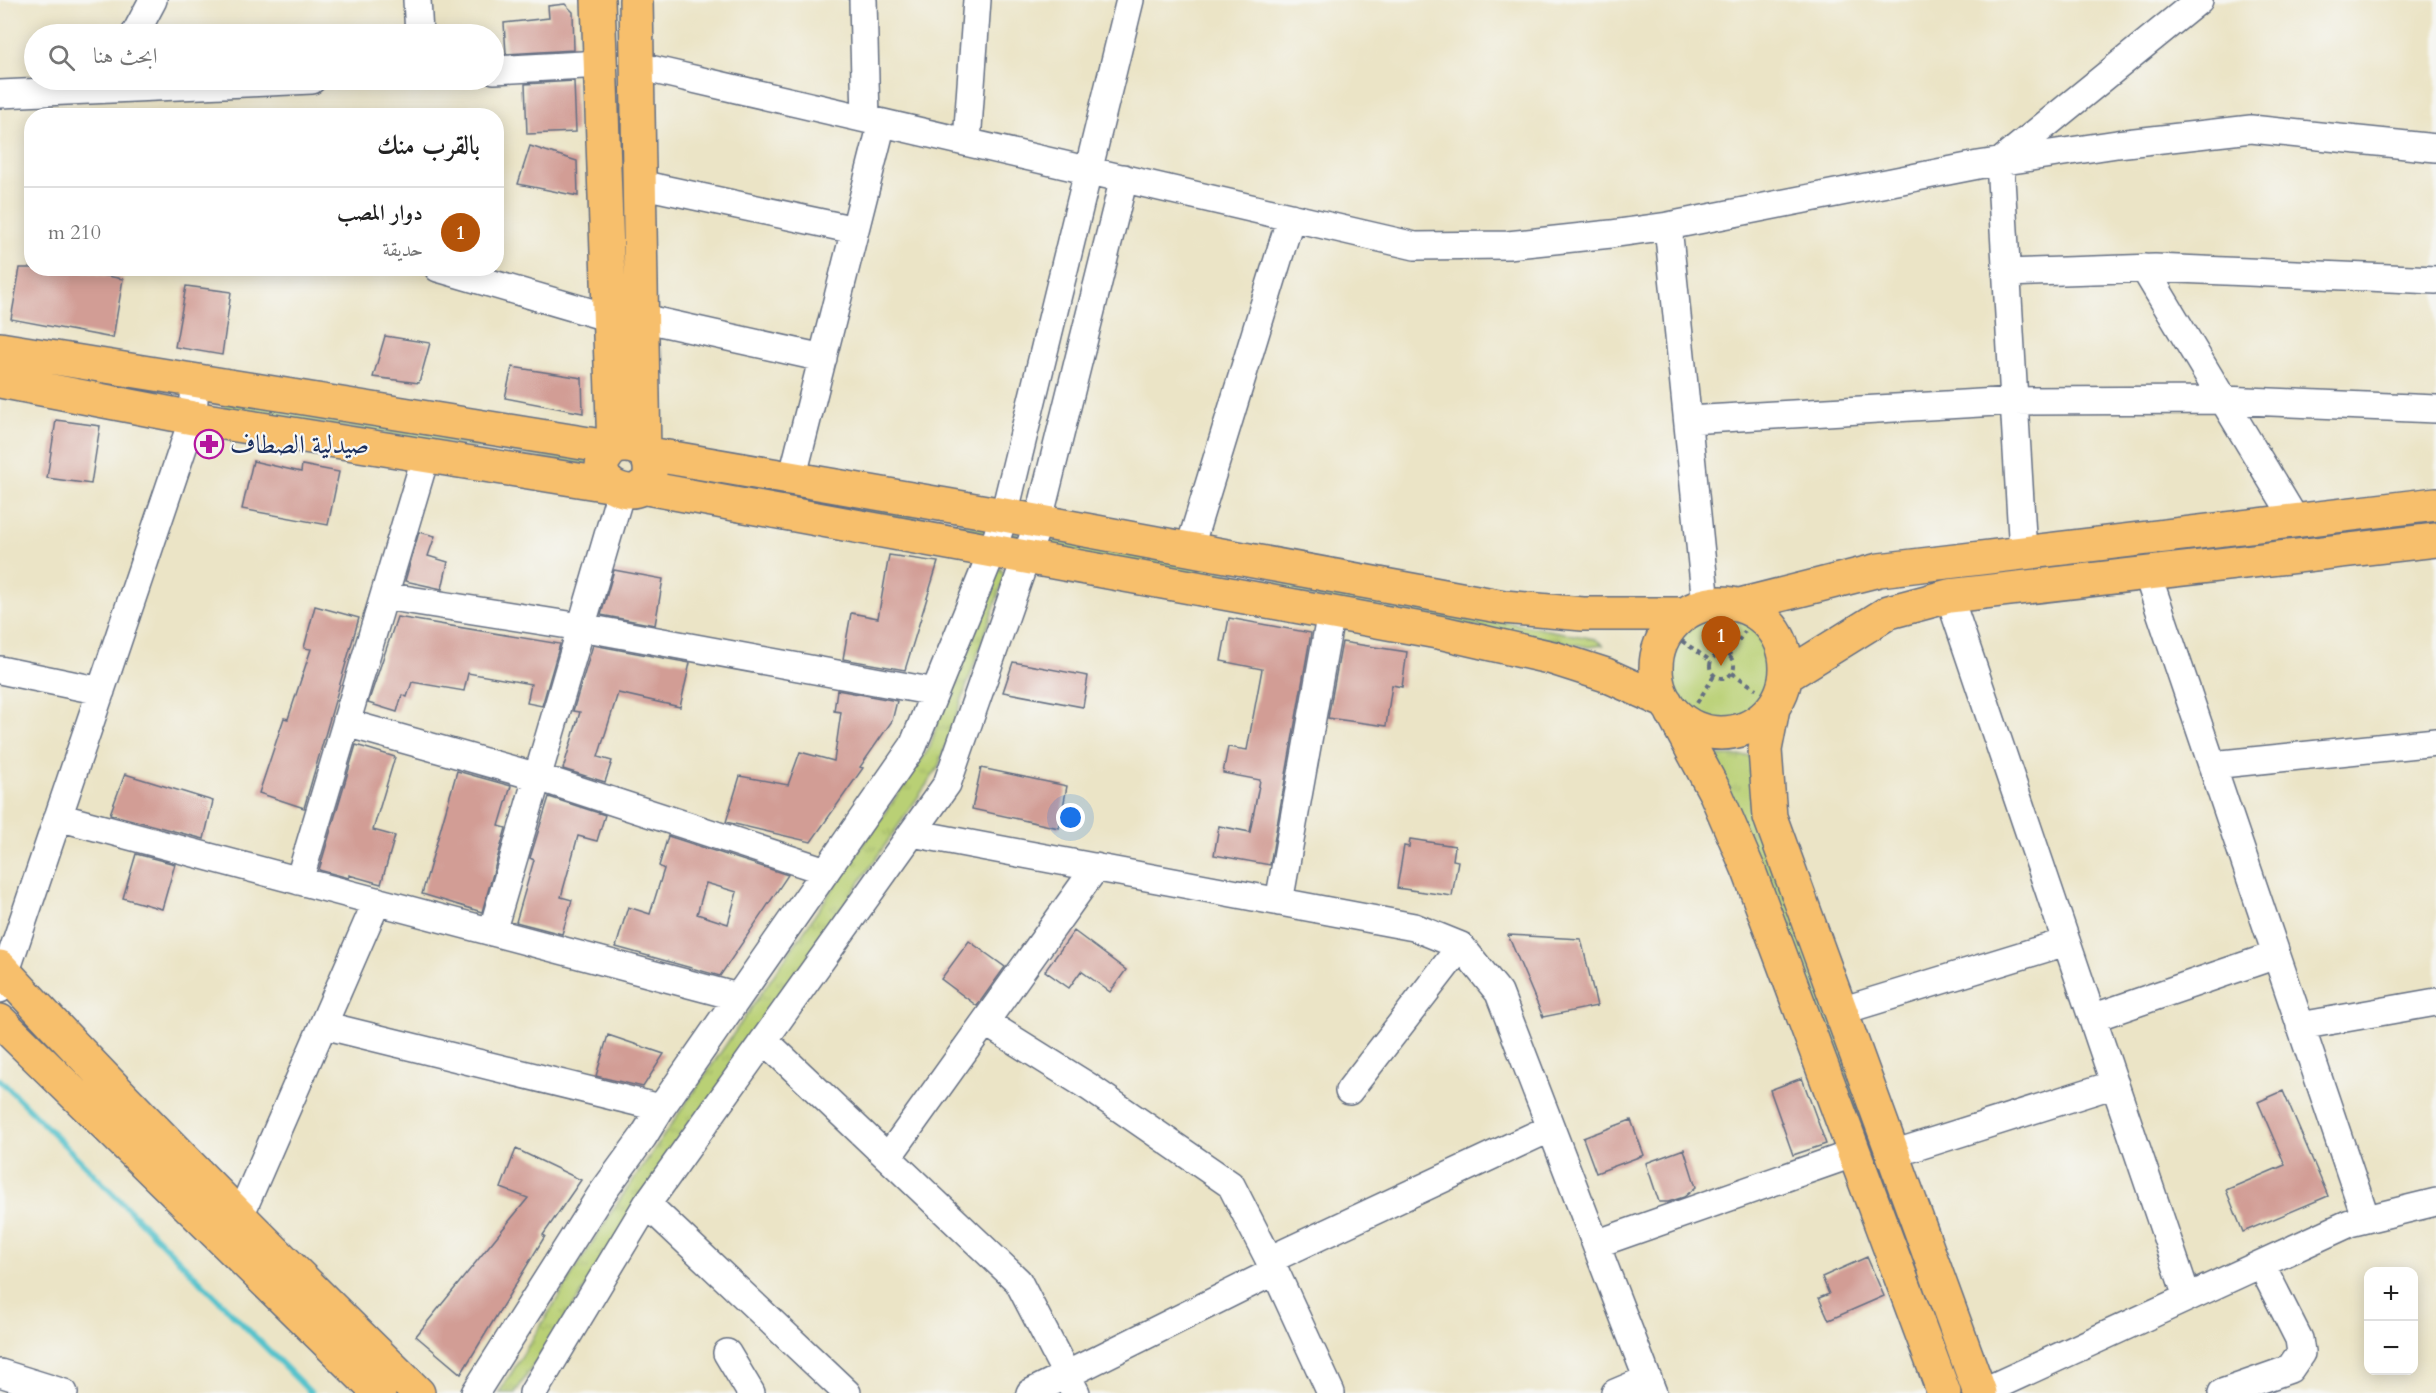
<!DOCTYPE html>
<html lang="ar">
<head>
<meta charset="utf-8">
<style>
	:root { --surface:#fff; --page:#f2f2f2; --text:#222; --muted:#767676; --line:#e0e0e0; --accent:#b45309 }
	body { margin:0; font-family:Cardo,Amiri,serif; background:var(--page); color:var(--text); direction:rtl }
	.controls { position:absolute; right:18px; bottom:18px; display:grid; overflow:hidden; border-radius:12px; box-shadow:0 3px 15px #0003 }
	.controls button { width:54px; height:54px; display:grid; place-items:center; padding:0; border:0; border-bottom:2px solid var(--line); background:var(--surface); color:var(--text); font:30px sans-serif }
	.you { position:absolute; left:1071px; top:818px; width:21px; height:21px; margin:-15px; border:4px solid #fff; border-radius:50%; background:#1a73e8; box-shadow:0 0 0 9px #1a73e833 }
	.badge { display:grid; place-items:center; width:39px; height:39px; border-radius:50%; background:var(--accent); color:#fff; font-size:20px; font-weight:700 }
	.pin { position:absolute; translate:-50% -50px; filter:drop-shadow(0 2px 3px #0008) }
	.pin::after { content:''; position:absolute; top:32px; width:21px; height:18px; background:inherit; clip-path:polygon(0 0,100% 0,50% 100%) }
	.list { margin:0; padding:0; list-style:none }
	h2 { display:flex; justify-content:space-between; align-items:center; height:78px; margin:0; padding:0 24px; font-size:26px }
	h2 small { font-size:20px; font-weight:400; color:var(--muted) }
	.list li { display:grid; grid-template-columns:39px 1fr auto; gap:18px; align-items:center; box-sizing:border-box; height:90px; padding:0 24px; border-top:2px solid var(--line) }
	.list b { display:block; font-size:22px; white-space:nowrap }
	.list p { margin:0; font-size:20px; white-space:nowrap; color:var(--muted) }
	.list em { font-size:20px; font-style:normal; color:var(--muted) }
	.icon { flex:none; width:33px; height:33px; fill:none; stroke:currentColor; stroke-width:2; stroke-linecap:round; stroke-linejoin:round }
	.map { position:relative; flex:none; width:2436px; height:1393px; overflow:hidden; direction:ltr }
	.search { position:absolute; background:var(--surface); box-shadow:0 3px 15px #0003; left:24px; top:24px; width:480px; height:66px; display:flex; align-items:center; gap:15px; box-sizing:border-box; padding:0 21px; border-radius:33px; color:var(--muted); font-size:22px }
	.panel { position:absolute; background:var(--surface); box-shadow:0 3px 15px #0003; left:24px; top:108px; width:480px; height:168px; border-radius:24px; direction:rtl }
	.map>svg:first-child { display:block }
	.grass { fill:url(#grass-tufts); stroke:#6a806a; stroke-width:1.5 }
	.garden { fill:#b9d075; stroke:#6a806a; stroke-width:1.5 }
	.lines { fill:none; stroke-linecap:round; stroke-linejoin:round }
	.stream { stroke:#55c2cc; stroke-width:6 }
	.building { fill:#d29d95; fill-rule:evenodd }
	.minor-casing { stroke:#646e82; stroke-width:30 }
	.major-casing { stroke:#646e82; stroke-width:36 }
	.path { stroke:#646e82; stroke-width:4; stroke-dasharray:4.5 4.5; stroke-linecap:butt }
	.minor { stroke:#fff; stroke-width:27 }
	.major { stroke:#f7bf6c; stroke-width:33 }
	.labels { text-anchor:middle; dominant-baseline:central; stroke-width:4.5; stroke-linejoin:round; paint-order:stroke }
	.poi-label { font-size:26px; fill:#1b2f5e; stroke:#f6f6f2; text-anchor:start }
</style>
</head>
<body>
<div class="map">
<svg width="2436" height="1393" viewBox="0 0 2436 1393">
	<defs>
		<pattern id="grass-tufts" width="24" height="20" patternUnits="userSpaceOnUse" patternTransform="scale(1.5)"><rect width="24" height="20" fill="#b9d075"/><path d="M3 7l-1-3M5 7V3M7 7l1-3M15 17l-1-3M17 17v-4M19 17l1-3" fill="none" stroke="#9eb368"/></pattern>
	</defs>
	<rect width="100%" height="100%" fill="#f6f6f2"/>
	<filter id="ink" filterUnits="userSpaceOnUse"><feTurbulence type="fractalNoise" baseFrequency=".0167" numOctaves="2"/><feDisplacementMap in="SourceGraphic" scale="12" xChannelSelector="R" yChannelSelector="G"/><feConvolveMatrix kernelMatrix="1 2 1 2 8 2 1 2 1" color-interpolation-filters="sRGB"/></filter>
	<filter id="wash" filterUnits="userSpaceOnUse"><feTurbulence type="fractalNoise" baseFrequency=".008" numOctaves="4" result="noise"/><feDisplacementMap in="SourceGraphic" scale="24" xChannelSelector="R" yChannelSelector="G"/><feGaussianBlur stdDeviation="1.35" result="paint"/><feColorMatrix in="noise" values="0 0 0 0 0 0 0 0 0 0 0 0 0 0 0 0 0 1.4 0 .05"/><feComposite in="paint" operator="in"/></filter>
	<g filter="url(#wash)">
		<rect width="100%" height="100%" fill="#ebe4c6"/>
		<!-- grass -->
		<path class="grass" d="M229,395L595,459L585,464L226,409L222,403Z
			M667,471L1474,616L1595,639L1603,645L1589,647L666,481Z
			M1000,568L1005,576L938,768L757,1032L515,1393H499L610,1214L930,747L983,570Z
			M1707,756H1759L1970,1393H1958Z"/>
		<!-- garden -->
		<path class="garden" d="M1666 667a55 55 0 1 1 110 0a55 55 0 1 1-110 0Z"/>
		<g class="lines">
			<!-- stream -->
			<path class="stream" d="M0,1080L311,1393"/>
		</g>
		<g id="blocks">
			<!-- building -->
			<path class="building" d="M565,4L573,12L574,50L506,54L504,23L549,18L548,6Z
				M574,81L576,132L527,134L525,84Z
				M530,146L577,161L578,196L518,184Z
				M20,268H66L123,279L113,338L11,319Z
				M186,286L231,292L222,355L175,347Z
				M385,336L430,343L419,383L373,377Z
				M512,367L582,378L583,413L505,398Z
				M56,420L100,426L91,484L47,478Z
				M253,461L301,472L302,465L339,472L328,525L242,509Z
				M419,532L435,536L428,556L448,562L442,589L405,581Z
				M889,555L938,562L905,670L843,659L851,613L878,618Z
				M614,570L663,579L655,625L601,615Z
				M315,606L359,618L304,808L259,793L284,718L288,719L311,649L304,648Z
				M397,617L560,644L542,706L527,703L531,684L468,673L464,691L412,682L407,697L402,695L397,712L368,703Z
				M1229,618L1311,633L1270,865L1214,855L1219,826L1250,832L1260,780L1223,773L1228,747L1247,750L1262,669L1221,661Z
				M1342,642L1407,652L1402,687L1392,685L1386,726L1328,718Z
				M593,645L690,663L680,707L618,693L598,757L612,761L605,782L563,769L580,712L573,711Z
				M1013,662L1088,676L1083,707L1003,692Z
				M837,690L897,701L892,721L860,767L863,768L811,842L726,822L740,776L788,785L800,752L834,761L841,712L834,711Z
				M356,745L395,757L373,830L395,836L381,884L349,875V878L319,870Z
				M981,768L1067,786L1059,828L972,809Z
				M457,771L511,786L499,826L506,828L482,912L422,894Z
				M125,774L213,801L204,839L110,814Z
				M549,797L605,815L597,841L578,836L561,897L572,900L562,934L516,922L534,860L530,858Z
				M668,836L788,875L720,976L616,947L628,907L650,914L664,869L659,866ZM706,883L737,892L728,924L697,914Z
				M1410,839L1455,846L1453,860L1458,861L1452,896L1397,888L1404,846L1409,847Z
				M136,854L175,864L162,909L123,898Z
				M1074,931L1126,970L1110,992L1081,971L1069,988L1045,971Z
				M1508,935L1581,939L1597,1006L1543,1017Z
				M969,941L1005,967L977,1006L941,979Z
				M608,1035L664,1054L643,1087L596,1076Z
				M1802,1078L1826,1144L1793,1155L1770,1090Z
				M2283,1091L2328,1196L2243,1232L2226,1190L2285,1165L2258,1102Z
				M1631,1120L1644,1155L1596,1173L1583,1138Z
				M516,1149L581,1180L543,1235L545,1236L461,1374L416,1336L528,1198L501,1188Z
				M1684,1149L1696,1187L1684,1197L1668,1202H1659L1646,1163Z
				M1867,1257L1884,1296L1829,1320L1819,1298L1829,1294L1822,1277Z"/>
		</g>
	</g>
	<g filter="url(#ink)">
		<use href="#blocks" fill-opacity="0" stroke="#646e82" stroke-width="1.5"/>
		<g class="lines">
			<!-- minor casing -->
			<g class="minor-casing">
				<path id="minor" d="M417,0L419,34
					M863,0L866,119
					M135,34L153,0
					M637,66L1415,246L1508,245L1611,234L1668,226L1978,165L2117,144L2251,129L2436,148
					M494,70L601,64
					M0,94L312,80
					M967,142L977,0
					M639,184L855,230
					M1668,226L1706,604
					M438,268L610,318
					M2144,268L2296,521
					M2006,273L2155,268L2436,280
					M642,318L823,358
					M1688,420L2014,401L2223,400L2436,409
					M792,479L882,123
					M1189,550L1291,217
					M2023,553L2000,162L2199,0
					M2147,573L2366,1219
					M384,596L581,627L935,692
					M1949,596L2187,1297
					M0,670L101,691
					M346,723L538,777L826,871
					M2212,765L2436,742
					M58,817L738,997
					M912,833L1414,927L1461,946L1499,993L1653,1393
					M299,881L426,455
					M1279,902L1331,612
					M492,932L621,491
					M0,989L193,418L195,380
					M1841,1011L2066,942
					M2092,1018L2276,955
					M985,1022L1089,1087L1231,1185L1275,1271L1331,1393
					M323,1025L661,1108
					M2300,1026L2436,1002
					M764,1040L1018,1281L1076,1393
					M1349,1091L1461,946
					M1893,1154L2115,1084
					M888,1157L1096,867
					M647,1204L847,1393
					M239,1218L377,901
					M1596,1244L1855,1153
					M1269,1260L1551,1128
					M727,1353L751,1393
					M0,1373L64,1393
					M475,1393L600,1196L643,1137L661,1108L913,746L992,552L1004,515L1130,0
					M533,1393L647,1204L947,784L1038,523L1124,178
					M1030,1393L1275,1271
					M1615,1393L1648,1379
					M1980,1393L2350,1223L2436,1202
					M2222,1393L2290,1369L2301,1353L2299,1339L2261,1264"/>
			</g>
			<!-- major casing -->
			<g class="major-casing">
				<path id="major" d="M636,0L644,453L1004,515L1504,607L1583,614H1685
					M0,349L614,448C629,443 648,448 650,467C654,514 572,483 614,448L598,0
					M0,381L193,418L609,485
					M641,487L1443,633L1553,658L1606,675L1666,702
					M1656 668a65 65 0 1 1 130 0a65 65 0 1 1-130 0Z
					M1740,605L1879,570L2436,504
					M1786,676L1889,612L1949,596L2436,540
					M1773,708L1765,750L1770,817L1980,1393
					M1672,712L1716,794L1749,871L1944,1393
					M0,967C135,1113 276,1254 418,1393
					M0,1021L379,1393"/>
			</g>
			<!-- path -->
			<path class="path" d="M1682,641L1711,661
				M1710 666a12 12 0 1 1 24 0a12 12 0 1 1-24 0Z
				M1728,656L1745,631
				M1732,673L1756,689
				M1697,703L1714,676"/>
			<!-- minor -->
			<use href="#minor" class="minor"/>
			<!-- major -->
			<use href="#major" class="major"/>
		</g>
	</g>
	<!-- icons -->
	<defs>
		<g id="pharmacy-ring" transform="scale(1.5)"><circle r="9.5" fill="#f6f6f2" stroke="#b5179e" stroke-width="1.5"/><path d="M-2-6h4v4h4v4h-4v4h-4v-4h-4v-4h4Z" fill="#b5179e"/></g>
	</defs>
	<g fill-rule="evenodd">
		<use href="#pharmacy-ring" x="209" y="444"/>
	</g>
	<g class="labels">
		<!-- poi labels -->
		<g class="poi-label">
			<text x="230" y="444">صيدلية الصطاف</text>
		</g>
	</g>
</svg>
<div class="controls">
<button>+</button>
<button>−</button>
</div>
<div class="you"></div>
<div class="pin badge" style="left:1721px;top:666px">1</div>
<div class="search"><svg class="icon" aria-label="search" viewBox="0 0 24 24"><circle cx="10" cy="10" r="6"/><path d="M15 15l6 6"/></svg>ابحث هنا</div>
<section class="panel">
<h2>بالقرب منك<small></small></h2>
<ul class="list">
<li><span class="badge">1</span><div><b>دوار المصب</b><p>حديقة</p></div><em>210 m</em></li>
</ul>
</section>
</div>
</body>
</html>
